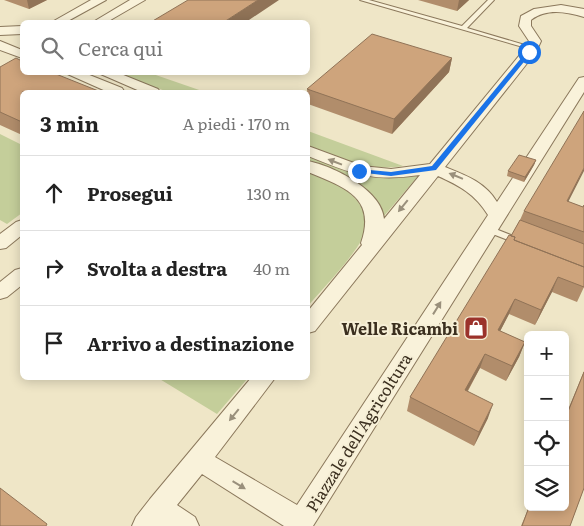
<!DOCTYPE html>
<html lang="it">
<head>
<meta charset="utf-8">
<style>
	:root { --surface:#fff; --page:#f2f2f2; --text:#222; --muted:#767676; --line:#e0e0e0 }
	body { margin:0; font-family:Literata,serif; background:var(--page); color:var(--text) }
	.controls { position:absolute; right:15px; bottom:15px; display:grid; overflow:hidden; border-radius:8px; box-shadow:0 2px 12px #0003 }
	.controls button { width:45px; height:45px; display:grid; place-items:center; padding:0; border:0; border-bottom:1px solid var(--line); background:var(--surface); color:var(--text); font:25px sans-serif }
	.stop { position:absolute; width:15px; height:15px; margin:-11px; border:4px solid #1a73e8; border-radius:50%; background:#fff }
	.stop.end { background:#1a73e8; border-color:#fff; box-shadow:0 1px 5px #0008 }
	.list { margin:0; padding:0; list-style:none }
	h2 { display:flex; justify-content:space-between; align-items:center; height:65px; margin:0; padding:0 20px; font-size:21px }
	h2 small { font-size:16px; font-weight:400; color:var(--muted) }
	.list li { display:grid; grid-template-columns:32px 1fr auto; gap:15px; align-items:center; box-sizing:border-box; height:75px; padding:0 20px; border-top:1px solid var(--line) }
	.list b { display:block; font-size:19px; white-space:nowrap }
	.list em { font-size:16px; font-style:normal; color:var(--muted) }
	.icon { flex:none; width:28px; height:28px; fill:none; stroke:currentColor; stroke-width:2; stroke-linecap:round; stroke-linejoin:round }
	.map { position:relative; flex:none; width:584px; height:526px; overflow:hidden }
	.search { position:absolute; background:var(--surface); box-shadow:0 2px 12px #0003; left:20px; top:20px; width:290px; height:55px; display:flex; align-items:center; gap:12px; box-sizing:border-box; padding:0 18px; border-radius:8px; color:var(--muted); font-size:19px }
	.panel { position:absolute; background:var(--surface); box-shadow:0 2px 12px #0003; left:20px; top:90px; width:290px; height:290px; border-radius:8px }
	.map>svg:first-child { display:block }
	.green { fill:#c4ce9a }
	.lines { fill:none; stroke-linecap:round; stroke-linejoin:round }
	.service-casing { stroke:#8b785c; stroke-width:2 }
	.minor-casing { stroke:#8b785c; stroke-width:2 }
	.service { fill:#f9f2da; fill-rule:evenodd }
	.minor { fill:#f9f2da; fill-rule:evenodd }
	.wall { fill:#b18d6b }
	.shaded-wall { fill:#907357 }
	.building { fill:#cea47c; stroke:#907357 }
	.oneway { fill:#9a907c }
	.route { fill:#1a73e8 }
	.labels { text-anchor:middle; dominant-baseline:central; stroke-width:4; stroke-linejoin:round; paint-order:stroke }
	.poi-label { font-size:16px; font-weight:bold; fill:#3b2f1f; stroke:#f6efd6; text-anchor:end }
	.street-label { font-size:16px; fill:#3b2f1f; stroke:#f6efd6 }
</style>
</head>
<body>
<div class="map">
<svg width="584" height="526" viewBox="0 0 584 526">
	<rect width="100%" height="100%" fill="#efe6c7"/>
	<!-- green -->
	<path class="green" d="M116,73H150L205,92H168Z
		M308,131L403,166C368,172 340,158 308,146Z
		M0,134L22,145V213L7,224L0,220Z
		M308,156L366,177L389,178L418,176L384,216C370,182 338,174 308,162Z
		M308,173C319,177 332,181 343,188C354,195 369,212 367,226C364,247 323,288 308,306Z
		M158,378H248L217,414Z"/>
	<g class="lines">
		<!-- service casing -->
		<g class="service-casing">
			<path id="service" d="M360,0H369L462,26L488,0H494L467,28L535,48L530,49Z
				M488,226L521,239L522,241L518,244L485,231L484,229L485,227Z"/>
		</g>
		<!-- minor casing -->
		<g class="minor-casing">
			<path id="minor" d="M91,0H106L66,22H52Z
				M130,0H145L107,22H93Z
				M561,5L584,9V17C566,12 547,8 531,20V26L541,41L536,52L445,167C465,175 485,182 497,202L579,78L584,77V92L313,526H284L202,474L177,505L195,517L199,526H132L136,517L150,499L251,378H275L215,457L297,505L488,215C475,194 460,186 438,176L315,331L308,333V311L362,245L361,243C377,197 344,187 308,172V161C333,166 382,190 384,219L420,175C371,182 352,174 308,156V146L362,166L391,169L430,164L523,51L529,41L519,26L521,16L534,9Z
				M22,26V34L0,35V27Z
				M0,41L22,50V58L0,50Z
				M63,72H82L122,88L124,91L108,92Z
				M96,72H116L158,89L160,92H142Z
				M22,220V235L6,248L0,249V234L16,222Z
				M22,268V285L7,297L0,299V282L15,270Z"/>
		</g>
		<!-- service -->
		<use href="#service" class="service"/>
		<!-- minor -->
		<use href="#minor" class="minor"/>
	</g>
	<!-- wall -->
	<path class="wall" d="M4,0H47L29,9Z
		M418,0H469L457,11Z
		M452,58L449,72L392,134L308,104L307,89Z
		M0,67L22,92V135L0,125Z
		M536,160L534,165L524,182L507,176L508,171Z
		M569,202L583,207L584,205V287L577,302L552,292L535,325L509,314L500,331L525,342L519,357L506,381L480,368L468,391L488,418L474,446L407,411L410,397L511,236L520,220L524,211Z
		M584,371V488L570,526H521L529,507H565V417Z"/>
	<!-- shaded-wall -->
	<path class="shaded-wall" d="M27,0H47L29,9Z
		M258,0H279L246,22H224Z
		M459,0H469L457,11Z
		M452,58L449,72L392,134L394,119Z
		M536,160L534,165L524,182L525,177Z
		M584,168V171L561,216L567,201Z
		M558,277L552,292L535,325L541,310Z
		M515,299L509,314L493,345L498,330Z
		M525,342L519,357L506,381L512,366Z
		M485,354L480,368L460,404L465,390Z
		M493,404L488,418L474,446L479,432Z"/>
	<!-- building -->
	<path class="building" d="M188,0H258L224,22H151Z
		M372,34L452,58L394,119L307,89Z
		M16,58L22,61V72H51L101,92H22V122L0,112V67Z
		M584,111V168L567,201L583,207L584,205V232L524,211Z
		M519,155L536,160L525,177L508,171Z
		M520,220L584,244V267L514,240L515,237L511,236Z
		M509,235L515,237L514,240L584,267V287L558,277L541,310L515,299L498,330L525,342L512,366L485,354L465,390L493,404L479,432L410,397Z
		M584,372V488L570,526H522L529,507H565V419Z
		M0,488L47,524L46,526H0Z"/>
	<!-- one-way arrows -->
	<defs><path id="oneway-solid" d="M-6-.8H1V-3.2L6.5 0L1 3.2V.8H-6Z" transform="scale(1.25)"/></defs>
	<g class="oneway">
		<use href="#oneway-solid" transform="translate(335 162) rotate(-159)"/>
		<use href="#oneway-solid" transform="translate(456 176) rotate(-158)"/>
		<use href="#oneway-solid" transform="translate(403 206) rotate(129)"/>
		<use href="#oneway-solid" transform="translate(437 308) rotate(-58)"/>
		<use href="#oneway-solid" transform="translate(234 415) rotate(129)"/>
		<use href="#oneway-solid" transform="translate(239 485) rotate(31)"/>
	</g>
	<!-- route -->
	<path class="route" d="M527,51L532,52L436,170L391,176L357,172L359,169L391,172L432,166Z"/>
	<!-- icons -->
	<defs>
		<g id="shop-square" transform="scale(1.25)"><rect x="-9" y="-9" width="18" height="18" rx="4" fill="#9b322b" stroke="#f6efd6"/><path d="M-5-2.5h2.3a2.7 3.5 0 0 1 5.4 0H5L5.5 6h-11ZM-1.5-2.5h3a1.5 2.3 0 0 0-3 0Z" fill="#fff"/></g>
	</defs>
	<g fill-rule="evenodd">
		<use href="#shop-square" x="476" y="328"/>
	</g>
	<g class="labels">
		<!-- poi labels -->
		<g class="poi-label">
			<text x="458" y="328">Welle Ricambi</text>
		</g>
		<!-- street labels -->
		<g class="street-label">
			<text transform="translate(358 432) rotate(-58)">Piazzale dell'Agricoltura</text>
		</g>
	</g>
</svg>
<div class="controls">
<button>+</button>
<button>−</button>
<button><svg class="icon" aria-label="locate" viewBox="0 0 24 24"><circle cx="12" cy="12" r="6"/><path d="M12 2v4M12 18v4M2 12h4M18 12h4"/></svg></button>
<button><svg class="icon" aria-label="layers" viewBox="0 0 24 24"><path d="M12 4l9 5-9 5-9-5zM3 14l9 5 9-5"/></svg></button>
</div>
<div class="stop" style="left:529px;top:52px"></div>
<div class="stop end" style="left:359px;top:171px"></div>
<div class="search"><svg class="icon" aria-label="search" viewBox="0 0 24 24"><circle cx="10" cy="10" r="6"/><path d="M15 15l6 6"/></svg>Cerca qui</div>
<section class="panel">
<h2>3 min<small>A piedi · 170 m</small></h2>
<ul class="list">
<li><svg class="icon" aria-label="ahead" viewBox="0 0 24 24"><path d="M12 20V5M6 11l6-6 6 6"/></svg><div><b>Prosegui</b></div><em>130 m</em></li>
<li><svg class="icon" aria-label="right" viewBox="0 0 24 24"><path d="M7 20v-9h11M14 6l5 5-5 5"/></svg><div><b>Svolta a destra</b></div><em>40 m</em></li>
<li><svg class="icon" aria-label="arrive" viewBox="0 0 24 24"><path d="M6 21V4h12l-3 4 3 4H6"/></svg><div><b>Arrivo a destinazione</b></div></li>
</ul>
</section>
</div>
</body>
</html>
